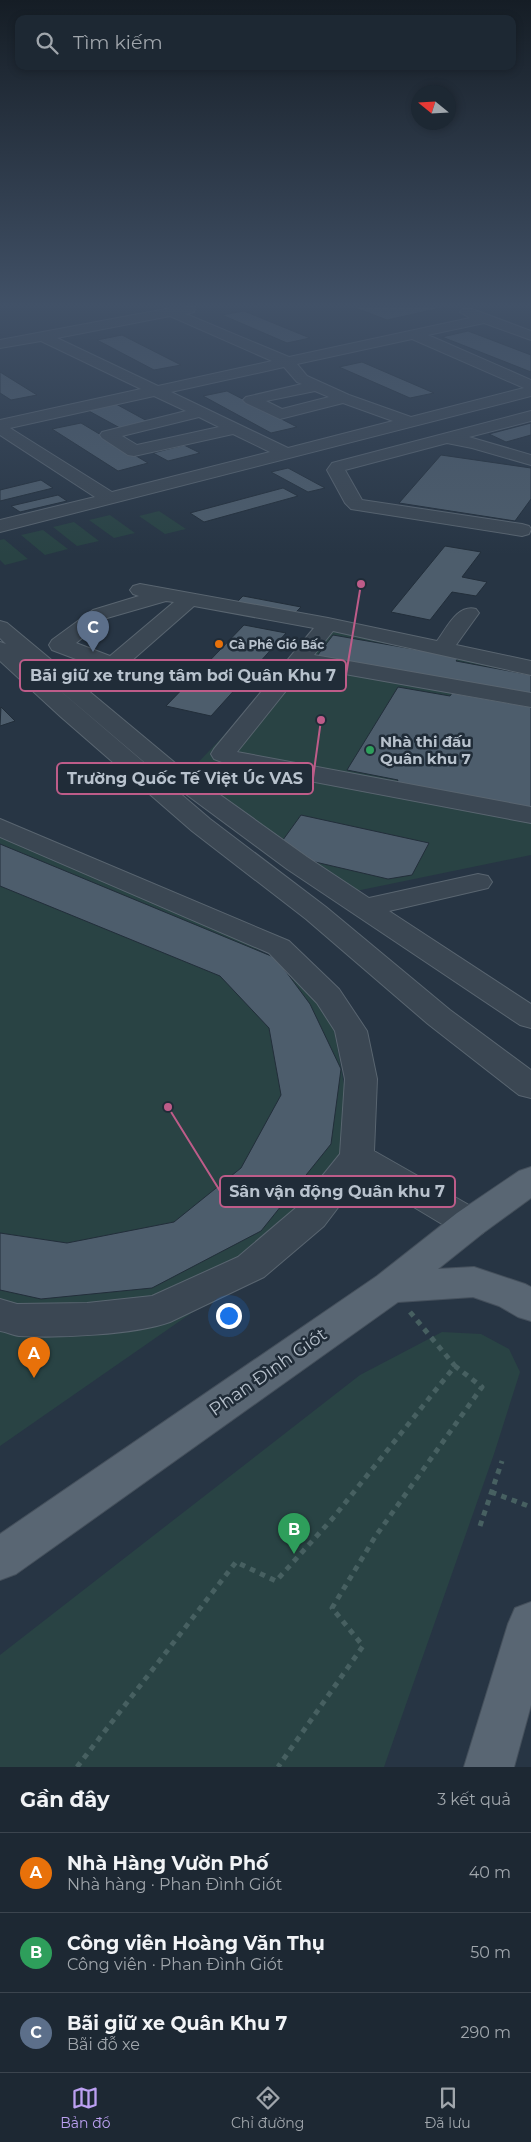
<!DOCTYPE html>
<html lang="vi">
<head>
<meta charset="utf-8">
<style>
	:root { --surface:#1d2833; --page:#2a343f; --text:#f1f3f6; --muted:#a0a6ac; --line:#3b444e; --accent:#bca0f2 }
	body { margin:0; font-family:Montserrat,sans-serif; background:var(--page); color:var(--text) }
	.compass { position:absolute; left:411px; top:85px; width:45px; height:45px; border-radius:50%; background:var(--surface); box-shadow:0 2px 8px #0003; rotate:288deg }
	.you { position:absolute; left:228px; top:1315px; width:18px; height:18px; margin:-12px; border:4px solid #fff; border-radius:50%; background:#1a73e8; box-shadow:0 0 0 8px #1a73e833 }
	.badge { display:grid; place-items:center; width:32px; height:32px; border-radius:50%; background:var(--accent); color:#fff; font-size:16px; font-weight:700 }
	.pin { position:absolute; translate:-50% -41px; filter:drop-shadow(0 1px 2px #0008) }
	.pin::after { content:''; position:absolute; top:26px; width:18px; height:15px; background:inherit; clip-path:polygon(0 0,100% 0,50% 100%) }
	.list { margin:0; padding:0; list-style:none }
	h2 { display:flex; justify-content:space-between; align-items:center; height:65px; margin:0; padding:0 20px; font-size:21px }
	h2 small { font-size:16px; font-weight:400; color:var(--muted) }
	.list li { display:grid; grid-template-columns:32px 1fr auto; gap:15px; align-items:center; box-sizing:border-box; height:80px; padding:0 20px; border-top:1px solid var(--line) }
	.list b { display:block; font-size:19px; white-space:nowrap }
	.list p { margin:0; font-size:16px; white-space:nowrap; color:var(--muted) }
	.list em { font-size:16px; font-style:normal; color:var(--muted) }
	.icon { flex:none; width:28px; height:28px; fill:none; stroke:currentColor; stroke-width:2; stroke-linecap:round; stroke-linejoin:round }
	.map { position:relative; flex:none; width:531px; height:1767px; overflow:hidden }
	.search { position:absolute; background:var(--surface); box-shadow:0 2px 8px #0003; left:15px; right:15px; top:15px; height:55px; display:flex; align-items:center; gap:12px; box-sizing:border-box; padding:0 18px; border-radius:10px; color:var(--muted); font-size:19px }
	.sheet { height:305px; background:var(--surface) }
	nav { display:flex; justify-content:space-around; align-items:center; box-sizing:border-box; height:70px; border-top:1px solid var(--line); background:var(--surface); font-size:14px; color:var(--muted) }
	nav a { display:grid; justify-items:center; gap:2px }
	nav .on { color:var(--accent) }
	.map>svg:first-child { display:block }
	.green { fill:#294344 }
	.building { fill:#4d5d6c; stroke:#222e3a }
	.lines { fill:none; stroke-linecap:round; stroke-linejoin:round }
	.minor-casing { stroke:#596570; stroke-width:2 }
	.major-casing { stroke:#45505c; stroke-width:2 }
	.path { stroke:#476061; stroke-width:5; stroke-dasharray:5.5 5.5; stroke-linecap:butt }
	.minor { fill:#3b4753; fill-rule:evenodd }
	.major { fill:#596673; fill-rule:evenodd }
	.food-dot { fill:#e8710a; stroke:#202c38; stroke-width:2 }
	.leisure-dot { fill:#2e9e5b; stroke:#202c38; stroke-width:2 }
	.labels { text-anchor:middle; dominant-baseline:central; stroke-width:5; stroke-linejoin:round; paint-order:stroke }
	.far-poi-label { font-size:12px; font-weight:bold; fill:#b8c2cd; stroke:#202c38; text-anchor:start }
	.poi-label { font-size:15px; font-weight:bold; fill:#b8c2cd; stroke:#202c38; text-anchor:start }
	.near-street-label { font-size:18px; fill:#b8c2cd; stroke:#202c38 }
	.leader { fill:none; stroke:#be5c89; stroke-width:2 }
	.callout-dot { fill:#be5c89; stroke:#202c38; stroke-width:2 }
	.callout { fill:#202c38; stroke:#be5c89; stroke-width:2 }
	.callout-label { font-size:16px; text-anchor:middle; font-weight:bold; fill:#b8c2cd }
</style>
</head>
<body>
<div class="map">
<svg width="531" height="1767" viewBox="0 0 531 1767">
	<rect width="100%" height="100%" fill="#273544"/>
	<!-- green -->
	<path class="green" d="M159,511L186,529L165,534L139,516Z
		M110,515L135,533L114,538L89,520Z
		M74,522L99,541L77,546L53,527Z
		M43,530L68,549L45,555L21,535Z
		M4,539L28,559L5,565L0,560V540Z
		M320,625L531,671V855L356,891L217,796L191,770L229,730Z
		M0,831L202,913L260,951L276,958L328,996L357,1157L213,1298L0,1446Z
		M442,1332L481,1334L509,1349L520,1372L494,1454L384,1767H0V1655L360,1375Z"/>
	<!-- building -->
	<path class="building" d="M353,307H445L387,320Z
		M244,311L310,338L287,343L222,315Z
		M468,331L531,355V372L442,337Z
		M122,335L181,365L154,370L97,340Z
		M362,362L434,393L410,398L339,367Z
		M0,372L37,395L11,400L0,393Z
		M227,391L297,427L271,433L203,396Z
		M116,404L149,422L120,428L87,410Z
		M81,423L148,463L118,471L52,429Z
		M531,423V435L506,442L489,434Z
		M184,445L200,453L168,461L153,453Z
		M441,455L531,468V499L515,521L399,503Z
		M288,468L325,488L308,492L271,472Z
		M41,480L53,488L0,501V490Z
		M283,488L298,496L204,522L190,513Z
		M58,495L67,501L20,512L11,506Z
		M445,546L481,552L462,577L487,582L476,596L452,592L430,620L391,612Z
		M243,596L301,607L295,613L237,602Z
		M244,625L286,633L211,716L166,706Z
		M333,635L459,657L456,661L531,675V695L317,656Z
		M398,687L450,696L452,693L531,707V810L396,785L398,780L347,770Z
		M1,707L15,721L0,726Z
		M301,815L429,843L412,875L388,879L298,858L280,844Z
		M0,844L276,958L310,1004L341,1069L331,1144L261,1231L152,1288L41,1299L0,1290V1233L67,1243L174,1222L241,1168L281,1095L269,1028L220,976L0,886Z"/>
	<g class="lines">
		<!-- minor casing -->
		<g class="minor-casing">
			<path id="minor" d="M195,307L194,312L186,314L289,357L470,318L460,312L462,309H472L531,331V340L484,323L428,335L531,380V396L0,532V520L95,497L0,435V420L141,389L41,341L0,348V340L171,308ZM170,316L272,361L158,386L57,338ZM412,339L524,388L411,417L349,395L307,376L297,364ZM284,367L297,382L302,384L246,397L243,400L246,403L280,419L343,403L393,421L288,448L171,392ZM315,391L329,397L282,409L266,401ZM154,396L186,411L102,432L100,435L102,438L128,455L134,456L233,434L270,452L112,492L10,428ZM199,417L219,427L137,445L122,436Z
				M531,411V421L469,437L531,455V465L472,448L447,443L345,470L362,500L522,524L529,526L531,529L529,534L522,536L351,509L345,503L327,470L332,463Z
				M140,584L328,618L437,641C447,628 457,604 476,609L479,613L456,645L531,661V675L333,631L314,655L531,693V707L305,667L237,752L531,807V823L235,767L214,759L211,754L214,749L314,628L194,606L121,670L113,672L105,670L52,650L49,645L52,640L93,610L139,596L133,594L130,590L133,586ZM166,601L174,602L110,656L76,643L107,618Z
				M0,621L7,623L174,762L307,857L369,898L478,874L488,876L492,882L488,888L389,911L531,1004V1028L520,1025L287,869L156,772L50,682L210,819L326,907L450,1010L531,1070V1098L519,1095L428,1024L306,919L192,831L61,717L0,661V642L6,644L0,638Z
				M0,819L289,941L339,989L367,1031L377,1079L374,1151L483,1213L488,1223L483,1233L470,1237L457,1233L362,1176L324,1226L264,1277L170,1322C133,1335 59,1338 19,1336C13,1335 6,1332 0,1331V1299L17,1304L87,1303L152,1296L238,1257L298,1206L340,1154L345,1079L335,1031L317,1003L269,953L0,837Z"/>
		</g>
		<!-- major casing -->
		<g class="major-casing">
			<path id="major" d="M531,1167V1198L483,1233L438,1269L474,1267L525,1284L531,1287V1321L518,1317L499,1306L473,1297L398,1302L16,1574L0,1580V1534L377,1276L457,1213L519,1171Z
				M531,1602V1705L514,1767H464L508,1624L515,1608Z"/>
		</g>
		<!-- path -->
		<path class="path" d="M410,1312L455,1366
			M491,1492L531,1507
			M480,1526L502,1461
			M77,1767L236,1562L276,1581L333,1518L455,1366L482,1387L375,1537L332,1608L363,1646L278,1767"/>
		<!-- minor -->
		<use href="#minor" class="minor"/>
		<!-- major -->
		<use href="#major" class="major"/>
	</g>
	<!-- sky -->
	<linearGradient id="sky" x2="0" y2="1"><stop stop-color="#151d25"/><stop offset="0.55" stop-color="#415167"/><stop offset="1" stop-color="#415167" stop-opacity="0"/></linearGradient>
	<rect width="531" height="555" fill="url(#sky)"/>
	<!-- markers -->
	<circle class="food-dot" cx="219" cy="644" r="5"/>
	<circle class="leisure-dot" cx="370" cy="750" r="5"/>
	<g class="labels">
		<!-- far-poi labels -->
		<g class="far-poi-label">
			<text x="229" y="644">Cà Phê Gió Bấc</text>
		</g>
		<!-- poi labels -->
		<g class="poi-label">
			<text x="380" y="741">Nhà thi đấu<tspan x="380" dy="17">Quân khu 7</tspan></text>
		</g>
		<!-- near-street labels -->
		<g class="near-street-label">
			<text transform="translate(268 1372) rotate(-35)">Phan Đình Giót</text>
		</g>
	</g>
	<!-- callouts -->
	<path class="leader" d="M361 584L346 675M321 720L313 778M168 1107L220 1191"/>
	<g class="callout-dot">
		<circle cx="361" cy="584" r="5"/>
		<circle cx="321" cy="720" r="5"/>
		<circle cx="168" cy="1107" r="5"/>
	</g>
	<g class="callout">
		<rect x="20" y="660" width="326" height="31" rx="5"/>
		<rect x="57" y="763" width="256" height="31" rx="5"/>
		<rect x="220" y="1176" width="235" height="31" rx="5"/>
	</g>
	<g class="callout-label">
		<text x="183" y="681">Bãi giữ xe trung tâm bơi Quân Khu 7</text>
		<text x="185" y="784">Trường Quốc Tế Việt Úc VAS</text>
		<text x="337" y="1197">Sân vận động Quân khu 7</text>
	</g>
</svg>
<svg class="compass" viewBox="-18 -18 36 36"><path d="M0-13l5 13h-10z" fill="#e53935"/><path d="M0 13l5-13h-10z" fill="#a0a6ac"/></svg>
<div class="you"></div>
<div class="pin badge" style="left:34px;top:1378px;background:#e8710a">A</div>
<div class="pin badge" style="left:294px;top:1554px;background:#2e9e5b">B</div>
<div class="pin badge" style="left:93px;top:652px;background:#5c6f8a">C</div>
<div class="search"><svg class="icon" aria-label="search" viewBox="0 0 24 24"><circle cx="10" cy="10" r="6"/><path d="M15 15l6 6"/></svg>Tìm kiếm</div>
</div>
<section class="sheet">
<h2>Gần đây<small>3 kết quả</small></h2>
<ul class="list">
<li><span class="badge" style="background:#e8710a">A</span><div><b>Nhà Hàng Vườn Phố</b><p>Nhà hàng · Phan Đình Giót</p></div><em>40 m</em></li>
<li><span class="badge" style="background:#2e9e5b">B</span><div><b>Công viên Hoàng Văn Thụ</b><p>Công viên · Phan Đình Giót</p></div><em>50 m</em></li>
<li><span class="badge" style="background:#5c6f8a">C</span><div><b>Bãi giữ xe Quân Khu 7</b><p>Bãi đỗ xe</p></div><em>290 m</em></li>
</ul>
</section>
<nav>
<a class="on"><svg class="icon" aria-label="map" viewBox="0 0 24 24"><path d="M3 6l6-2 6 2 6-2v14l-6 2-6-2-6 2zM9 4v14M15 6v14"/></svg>Bản đồ</a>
<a><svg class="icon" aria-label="directions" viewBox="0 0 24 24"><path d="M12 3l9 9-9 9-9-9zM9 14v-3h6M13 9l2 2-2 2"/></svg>Chỉ đường</a>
<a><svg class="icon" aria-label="saved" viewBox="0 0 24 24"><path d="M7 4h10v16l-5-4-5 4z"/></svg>Đã lưu</a>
</nav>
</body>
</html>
